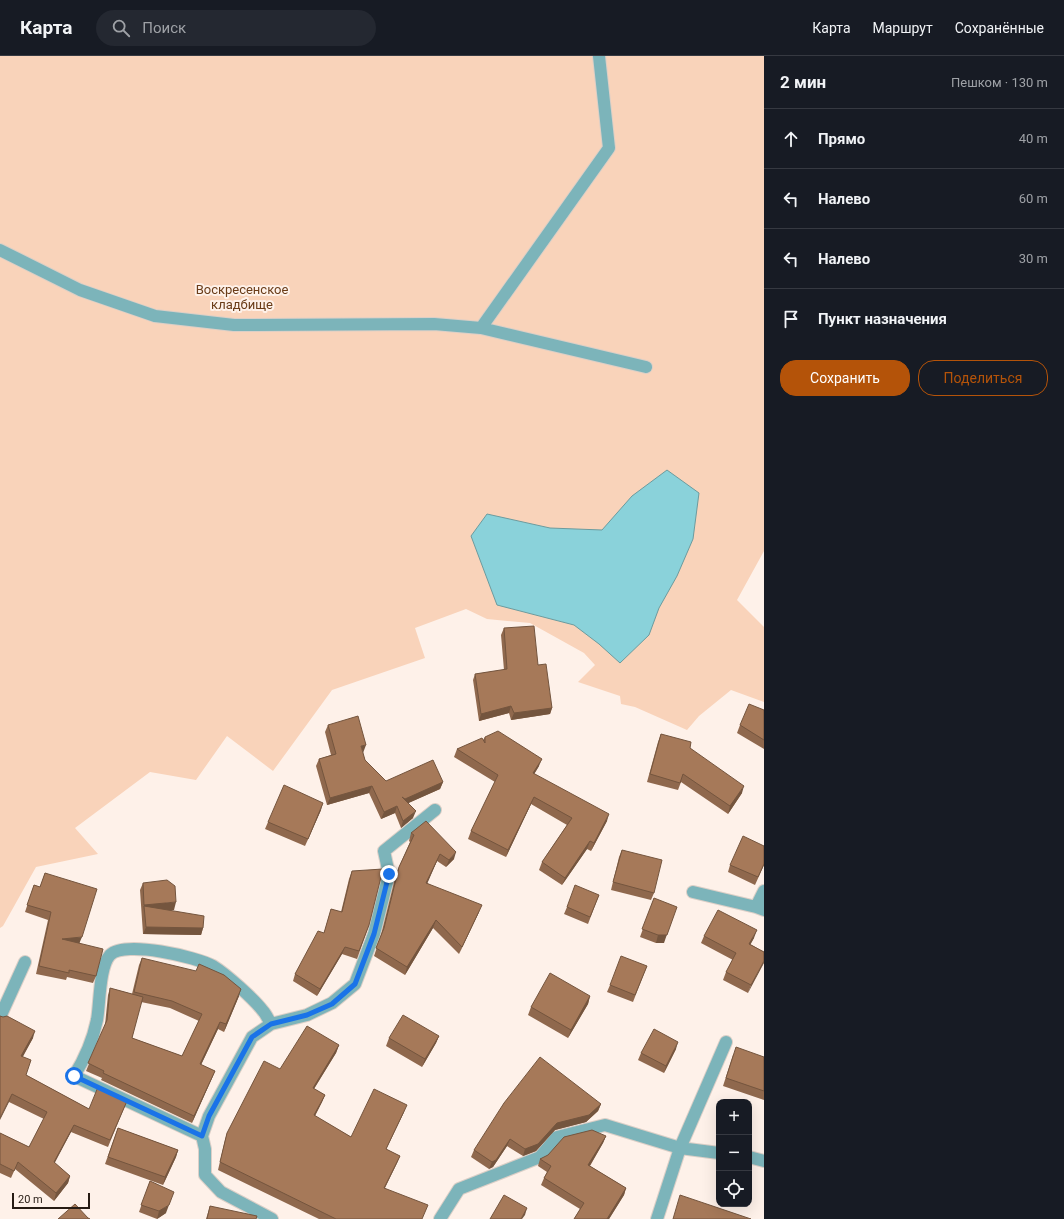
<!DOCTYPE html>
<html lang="ru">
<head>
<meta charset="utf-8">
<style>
	:root { --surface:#171b24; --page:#242831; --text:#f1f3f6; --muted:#9ea1a6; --line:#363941; --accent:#b45309 }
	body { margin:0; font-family:Roboto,sans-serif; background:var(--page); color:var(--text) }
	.controls { position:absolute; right:12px; bottom:12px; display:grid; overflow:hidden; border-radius:8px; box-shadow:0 4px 16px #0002 }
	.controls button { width:36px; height:36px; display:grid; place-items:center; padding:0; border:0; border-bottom:1px solid var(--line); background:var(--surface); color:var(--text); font:20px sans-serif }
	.scale { position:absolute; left:12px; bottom:10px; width:78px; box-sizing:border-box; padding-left:4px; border:2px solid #261b13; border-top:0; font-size:11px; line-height:14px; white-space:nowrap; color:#261b13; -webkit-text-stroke:3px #fef1e9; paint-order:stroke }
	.stop { position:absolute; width:12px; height:12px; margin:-9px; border:3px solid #1a73e8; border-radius:50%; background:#fff }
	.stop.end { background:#1a73e8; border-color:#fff; box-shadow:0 1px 4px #0008 }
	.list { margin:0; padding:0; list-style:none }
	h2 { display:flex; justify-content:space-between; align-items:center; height:52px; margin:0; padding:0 16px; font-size:17px }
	h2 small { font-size:13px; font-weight:400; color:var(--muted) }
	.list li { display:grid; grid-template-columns:26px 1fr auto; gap:12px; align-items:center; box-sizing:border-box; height:60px; padding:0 16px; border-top:1px solid var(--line) }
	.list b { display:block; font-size:15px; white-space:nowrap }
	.list em { font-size:13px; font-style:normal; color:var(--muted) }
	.actions { display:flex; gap:8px; padding:12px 16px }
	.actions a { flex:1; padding:9px 0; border:1px solid var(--accent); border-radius:16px; text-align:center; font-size:14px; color:var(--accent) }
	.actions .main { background:var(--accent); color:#fff }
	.icon { flex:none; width:22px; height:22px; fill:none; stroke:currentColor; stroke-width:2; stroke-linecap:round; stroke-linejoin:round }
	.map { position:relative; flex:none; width:764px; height:1163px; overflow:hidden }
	header { display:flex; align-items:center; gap:24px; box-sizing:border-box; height:56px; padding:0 20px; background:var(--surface); border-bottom:1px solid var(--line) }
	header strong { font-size:19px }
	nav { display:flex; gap:22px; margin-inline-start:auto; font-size:14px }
	.search { width:280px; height:36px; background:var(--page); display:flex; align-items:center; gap:10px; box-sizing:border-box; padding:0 14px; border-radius:22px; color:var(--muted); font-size:15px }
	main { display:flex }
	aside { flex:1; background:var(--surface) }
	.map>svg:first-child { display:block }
	.green { fill:#f9d3ba }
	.water { fill:#8ad2da; stroke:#6c9b9e }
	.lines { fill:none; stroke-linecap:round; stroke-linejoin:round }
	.minor-casing { stroke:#dbcfc7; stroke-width:14 }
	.minor { stroke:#7cb4ba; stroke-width:12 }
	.wall { fill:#8f684d; fill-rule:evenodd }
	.shaded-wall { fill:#74553e }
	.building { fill:#a67959; stroke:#74553e }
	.route { stroke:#1a73e8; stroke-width:5 }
	.labels { text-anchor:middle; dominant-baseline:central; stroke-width:4; stroke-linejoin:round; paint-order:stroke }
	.park-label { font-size:13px; fill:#6a3c18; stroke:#fef1e9 }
</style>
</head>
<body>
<header>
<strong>Карта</strong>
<div class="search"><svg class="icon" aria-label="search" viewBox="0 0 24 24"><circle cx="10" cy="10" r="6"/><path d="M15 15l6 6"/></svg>Поиск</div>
<nav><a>Карта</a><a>Маршрут</a><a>Сохранённые</a></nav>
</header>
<main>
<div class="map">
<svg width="764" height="1163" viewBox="0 0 764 1163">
	<rect width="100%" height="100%" fill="#fef1e9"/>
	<!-- green -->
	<path class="green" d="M0,0H764V495L737,544L764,571V646L731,634L699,660L687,674L635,651L621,648L620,640L578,626L595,609L584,597L530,567L487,563L466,553L415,572L425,602L332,634L273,715L227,680L196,724L150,716L75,772L98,798L36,811L3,870L0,872Z"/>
	<!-- water -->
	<path class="water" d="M667,414L699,437L693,483L677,520L659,552L649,579L620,607L599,588L574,569L497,549L471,480L487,458L550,472L602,474L632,440Z"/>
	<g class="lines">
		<!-- minor casing -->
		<g class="minor-casing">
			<path id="minor" d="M0,194L80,234L155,260L234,269L434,268L481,272L646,311
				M481,272L609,92L599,0
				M693,836L756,851L764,854
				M756,851L764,835
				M0,961L25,906
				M202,1080L74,1020C84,1004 93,983 97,964C100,948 99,911 110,899C125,884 196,901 213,910C226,918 254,943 263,955C266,958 268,963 271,968
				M749,1101L764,1105
				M272,1163L221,1136L205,1119V1093L202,1080L209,1060L252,981L271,968L307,959L332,947L355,928L374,878L389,818L384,795L435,754
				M440,1163L459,1133L540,1101L557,1081L605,1069L680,1092L719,1097
				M657,1163L680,1092L726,986"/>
		</g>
		<!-- minor -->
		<use href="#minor" class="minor"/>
	</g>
	<!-- wall -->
	<path class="wall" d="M504,572L538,609L552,652L550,658L511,664L509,657L479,665L473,624L475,618L504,614L501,579Z
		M764,654V693L737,677L740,669Z
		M328,669L363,697L365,704L386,725L443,726L440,733L408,747L413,762L401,772L395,757L381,763L369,737L327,749L316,710L319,703L331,699L325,676Z
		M661,678L690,692L742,737L728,758L681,726L678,734L647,726L658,686Z
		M485,681L539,710L534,718L607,765L591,795L587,793L562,829L539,814L542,806L567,769L531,748L506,801L468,783L471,775L495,726L454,701L457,693L483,684Z
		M321,754L305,790L265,773L268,766Z
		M411,777L454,803L446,811L437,805L427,827L479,856L459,898L433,872L405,919L374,900L381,879L396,818L399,811L410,786L409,785Z
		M764,790V809L755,829L728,816L730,809Z
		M622,794L654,837L651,844L611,834L619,801Z
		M352,815L369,869L357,903L342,898L317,940L293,925L295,918L324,877L331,853L341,856L349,823Z
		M45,817L96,920L93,927L67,921L66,924L36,918L48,864L25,856L34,829L40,831Z
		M143,827L174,854H170L203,872L201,879L143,878L140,834Z
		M599,839L588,868L564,858L567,851Z
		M654,842L664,887H656L640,881Z
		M704,880L754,882L750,888L764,896L748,937L723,924L726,916L733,904L701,887Z
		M142,902L239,940L224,976L218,973L201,1009L215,1015L212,1022L192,1067L101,1024L102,1022L86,1015L105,969L108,939L110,932L132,938L139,909ZM141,946L170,952L199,965L182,1000L132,982Z
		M647,910L633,946L607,936L610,929Z
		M590,940L588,948L568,982L528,959L531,951Z
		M0,960L33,982L22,1001L26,1019L89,1053L127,1045L108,1091L71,1076L54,1107L70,1120L68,1127L54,1145L15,1113L11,1122L0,1117V1077L29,1091L44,1063L9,1046Z
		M439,980L436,987L422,1011L386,990L389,982Z
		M339,989L336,997L314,1033L325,1039L322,1046L315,1060L351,1081L404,1056L386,1093L400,1100L397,1107L385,1132L422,1163H319L218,1114L225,1084L227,1077L280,1013Z
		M676,993L664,1017L638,1004L641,997Z
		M733,999L764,1001V1044L723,1030Z
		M601,1048L598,1055L586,1066L555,1074L536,1095L523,1100L507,1090L493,1111L489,1113L471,1101L474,1094Z
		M118,1072L178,1094L176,1101L163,1129L105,1108Z
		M606,1080L603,1087L590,1110L626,1132L624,1139L609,1163H574L580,1153L541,1129L544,1122L547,1116L538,1110L540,1103Z
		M150,1125L166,1157L157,1163L139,1156Z
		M210,1150L256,1163H206Z"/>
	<!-- shaded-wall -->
	<path class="shaded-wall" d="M511,650L509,657L479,665L481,658Z
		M552,652L550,658L511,664L514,657Z
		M366,689L363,697L361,690Z
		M542,703L539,710L530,725L533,717Z
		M443,726L440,733L402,750L405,743Z
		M372,730L369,737L327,749L330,742Z
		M744,730L742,737L728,758L730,750Z
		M534,741L531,748L506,801L508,794Z
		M323,747L321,754L305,790L308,783Z
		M397,750L395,757L381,763L384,756Z
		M416,755L413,762L401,772L403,765Z
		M609,758L607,765L591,795L594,787Z
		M590,785L587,793L562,829L565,822Z
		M456,796L454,803L446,811L449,804Z
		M440,798L437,805L424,835L426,827Z
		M176,846L174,854L145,856L144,850L142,857L144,849Z
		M482,849L479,856L459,898L462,891Z
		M674,858L664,887H656L658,879Z
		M436,864L433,872L405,919L407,911Z
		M146,871L203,872L201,879L143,878Z
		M757,874L754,882L747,895L749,888Z
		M82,881L79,888L62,883Z
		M345,891L342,898L317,940L320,933Z
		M764,905V907L748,937L751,929Z
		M241,933L239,940L224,976L226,968Z
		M590,940L588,948L568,982L571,974Z
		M220,966L218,973L198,1015L200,1008Z
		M35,975L33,982L19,1008L21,1000Z
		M439,980L436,987L422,1011L425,1003Z
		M678,986L676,993L664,1017L666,1010Z
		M339,989L336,997L310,1039L313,1032Z
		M215,1015L212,1022L192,1067L194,1060Z
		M12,1038L9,1046L0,1064V1062Z
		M325,1039L322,1046L311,1067L314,1059Z
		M601,1048L598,1055L586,1066L555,1074L536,1095L523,1100L525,1093L557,1067Z
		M407,1049L404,1056L383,1100L386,1093Z
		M74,1069L71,1076L51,1114L54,1106Z
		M606,1080L603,1087L586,1116L588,1109Z
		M510,1083L507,1090L493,1111L489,1113L492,1106Z
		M178,1094L176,1101L163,1129L165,1121Z
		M400,1100L397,1107L381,1139L384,1132Z
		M70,1120L68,1127L54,1145L56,1137Z
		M626,1132L624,1139L609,1163H607Z
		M169,1149L166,1157L157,1163L159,1155Z
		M527,1152L525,1159L522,1163H521Z"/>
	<!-- building -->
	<path class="building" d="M534,570L538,609L546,608L552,652L514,657L511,650L481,658L475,618L507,613L504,572Z
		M749,648L764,654V684L740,669Z
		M358,660L366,689L361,690L365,704L386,725L433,704L443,726L405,743L402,741L416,755L403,765L397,750L384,756L372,730L330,742L319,703L336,698L328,669Z
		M498,675L542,703L533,717L609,758L594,787L590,785L565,822L542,806L572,762L534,741L508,794L471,775L498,719L457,693L482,682L485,687V681Z
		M661,678L691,686L690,692L744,730L730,750L683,718L680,727L650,718Z
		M284,729L323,747L308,783L268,766Z
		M426,765L456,796L449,804L440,798L426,827L482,849L462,891L436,864L407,911L376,892L384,872L399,811L414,779L411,777Z
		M743,780L764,790V808L758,821L730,809Z
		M622,794L662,804L654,837L613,826Z
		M383,813L369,869L359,895L345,891L320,933L295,918L318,875L324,877L331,853L342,856L352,815Z
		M45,817L97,833L82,881L62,883L103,893L96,920L69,914V917L39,910L51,856L27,849L34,829L40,831Z
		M167,824L175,830L176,846L144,849L143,827Z
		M575,829L599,839L590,861L567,851Z
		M654,842L677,851L667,879H658L642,873Z
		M144,850L204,860L203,872L146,871Z
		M718,854L757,874L749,888L764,896V905L751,929L726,916L736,897L704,880Z
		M621,900L647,910L635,939L610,929Z
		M142,902L196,915L199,908L224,919L241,933L226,968L220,966L200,1008L215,1015L194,1060L103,1017L104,1015L88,1007L107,964L110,932L143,941L132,982L182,1000L202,958L172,945L134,936Z
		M550,917L590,940L571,974L531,951Z
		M403,959L439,980L425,1003L389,982Z
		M0,960L3,961L7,960L35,975L21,1000L31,1004L26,1019L89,1053L98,1031L127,1045L110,1084L74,1069L54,1106L70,1120L56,1137L18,1106L14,1115L0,1108V1077L29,1091L47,1056L12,1038L0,1062Z
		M307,970L339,989L313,1032L325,1039L314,1059L351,1081L374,1033L407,1049L386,1093L400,1100L384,1132L428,1149L422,1163H336L220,1106L227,1077L264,1005L280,1013Z
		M654,973L678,986L666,1010L641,997Z
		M736,991L764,1001V1035L726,1022Z
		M540,1001L601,1048L589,1059L557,1067L538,1088L525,1093L510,1083L496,1104L492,1106L474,1094L504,1047Z
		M118,1072L178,1094L165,1121L108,1101Z
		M592,1074L606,1080L588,1109L626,1132L607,1163H574L584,1147L544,1122L551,1110L540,1103L548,1099L564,1081Z
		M150,1125L174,1136L169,1149L159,1155L141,1149Z
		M504,1139L527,1152L521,1163H490Z
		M680,1139L751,1163H673Z
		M75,1148L88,1162L90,1163H58Z
		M210,1150L257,1160L256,1163H207Z"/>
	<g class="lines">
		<!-- route -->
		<path class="route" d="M74,1020L202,1080L209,1060L252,981L271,968L307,959L332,948L355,928L374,878L389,818"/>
	</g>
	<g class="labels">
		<!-- park labels -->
		<g class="park-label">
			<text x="242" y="233">Воскресенское<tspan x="242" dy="15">кладбище</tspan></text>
		</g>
	</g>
</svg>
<div class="controls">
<button>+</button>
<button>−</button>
<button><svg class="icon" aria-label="locate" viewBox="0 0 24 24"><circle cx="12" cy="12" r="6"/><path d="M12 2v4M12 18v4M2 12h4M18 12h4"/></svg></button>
</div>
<div class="scale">20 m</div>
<div class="stop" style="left:74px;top:1020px"></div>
<div class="stop end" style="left:389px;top:818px"></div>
</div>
<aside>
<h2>2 мин<small>Пешком · 130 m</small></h2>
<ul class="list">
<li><svg class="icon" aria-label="ahead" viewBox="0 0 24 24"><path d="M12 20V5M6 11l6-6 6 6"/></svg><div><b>Прямо</b></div><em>40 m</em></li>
<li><svg class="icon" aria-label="left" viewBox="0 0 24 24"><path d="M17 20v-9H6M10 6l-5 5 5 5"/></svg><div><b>Налево</b></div><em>60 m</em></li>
<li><svg class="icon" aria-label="left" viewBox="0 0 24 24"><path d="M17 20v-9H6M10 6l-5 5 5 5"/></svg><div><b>Налево</b></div><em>30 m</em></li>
<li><svg class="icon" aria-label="arrive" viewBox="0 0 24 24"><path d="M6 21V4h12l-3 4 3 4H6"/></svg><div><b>Пункт назначения</b></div></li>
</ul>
<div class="actions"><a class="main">Сохранить</a><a>Поделиться</a></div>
</aside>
</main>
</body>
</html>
